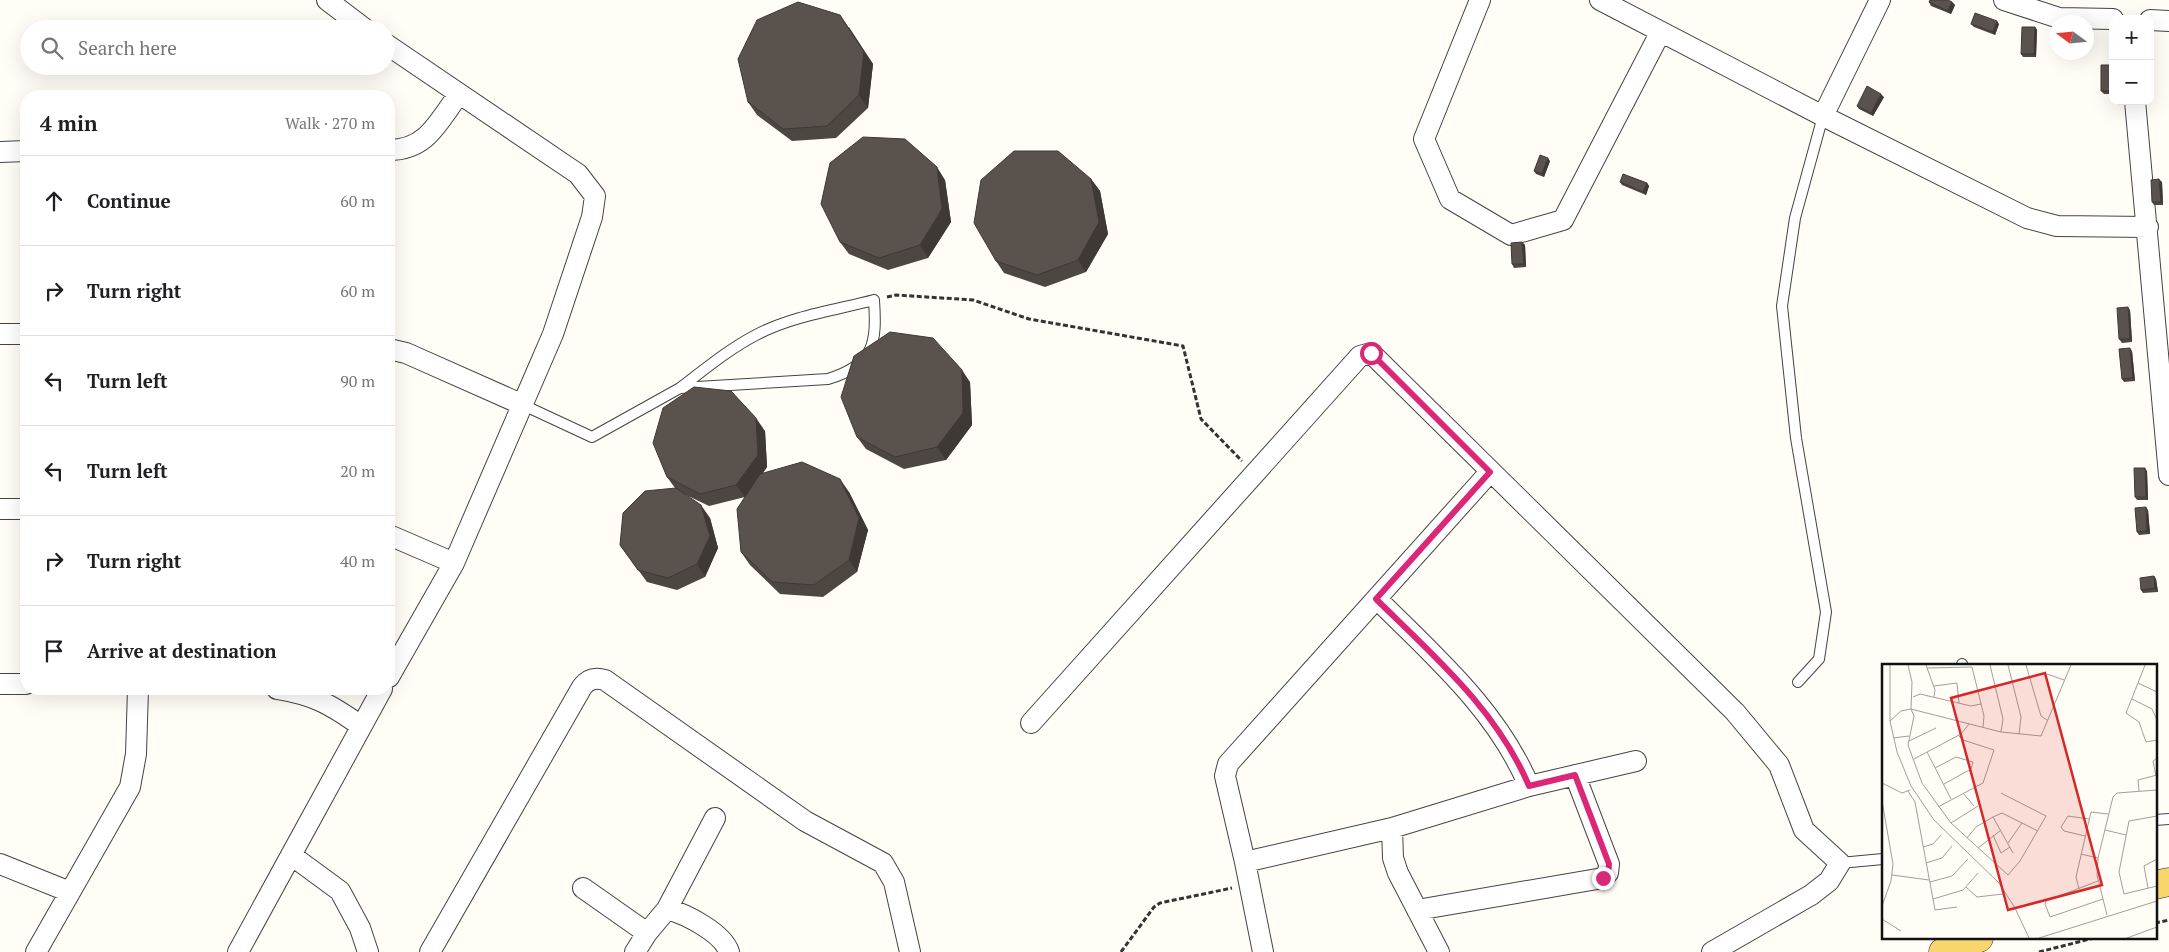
<!DOCTYPE html>
<html lang="en">
<head>
<meta charset="utf-8">
<style>
	:root { --surface:#fff; --page:#f2f2f2; --text:#202124; --muted:#757577; --line:#e0e0e0 }
	body { margin:0; font-family:"PT Serif",serif; background:var(--page); color:var(--text) }
	.controls { position:absolute; right:15px; top:15px; display:grid; overflow:hidden; border-radius:10px; box-shadow:0 5px 20px #0002 }
	.controls button { width:45px; height:45px; display:grid; place-items:center; padding:0; border:0; border-bottom:1px solid var(--line); background:var(--surface); color:var(--text); font:25px sans-serif }
	.compass { position:absolute; left:2049px; top:15px; width:45px; height:45px; border-radius:50%; background:var(--surface); box-shadow:0 5px 20px #0002; rotate:285deg }
	.stop { position:absolute; width:15px; height:15px; margin:-11px; border:4px solid #db2777; border-radius:50%; background:#fff }
	.stop.end { background:#db2777; border-color:#fff; box-shadow:0 1px 5px #0008 }
	.list { margin:0; padding:0; list-style:none }
	h2 { display:flex; justify-content:space-between; align-items:center; height:65px; margin:0; padding:0 20px; font-size:21px }
	h2 small { font-size:16px; font-weight:400; color:var(--muted) }
	.list li { display:grid; grid-template-columns:32px 1fr auto; gap:15px; align-items:center; box-sizing:border-box; height:90px; padding:0 20px; border-top:1px solid var(--line) }
	.list b { display:block; font-size:19px; white-space:nowrap }
	.list em { font-size:16px; font-style:normal; color:var(--muted) }
	.icon { flex:none; width:28px; height:28px; fill:none; stroke:currentColor; stroke-width:2; stroke-linecap:round; stroke-linejoin:round }
	.map { position:relative; flex:none; width:2169px; height:952px; overflow:hidden }
	.search { position:absolute; background:var(--surface); box-shadow:0 5px 20px #0002; left:20px; top:20px; width:375px; height:55px; display:flex; align-items:center; gap:12px; box-sizing:border-box; padding:0 18px; border-radius:28px; color:var(--muted); font-size:19px }
	.panel { position:absolute; background:var(--surface); box-shadow:0 5px 20px #0002; left:20px; top:90px; width:375px; height:605px; border-radius:20px }
	.map>svg:first-child { display:block }
	.lines { fill:none; stroke-linecap:round; stroke-linejoin:round }
	.service-casing { stroke:#444; stroke-width:12 }
	.minor-casing { stroke:#444; stroke-width:22 }
	.primary-casing { stroke:#222; stroke-width:29 }
	.path { stroke:#333; stroke-width:3; stroke-dasharray:5 2.5; stroke-linecap:butt }
	.service { stroke:#fff; stroke-width:10 }
	.minor { stroke:#fff; stroke-width:20 }
	.primary { stroke:#f9d66b; stroke-width:28 }
	.wall { fill:#4d4742 }
	.shaded-wall { fill:#3f3936 }
	.building { fill:#5a524d; stroke:#3f3936 }
	.route { stroke:#db2777; stroke-width:6 }
	.inset-road { fill:none; stroke:#a09f9a; stroke-width:1 }
	.view { fill:#d62828; fill-opacity:0.15; stroke:#d62828; stroke-width:2.5 }
	.inset-edge { fill:none; stroke:#111; stroke-width:2.5 }
</style>
</head>
<body>
<div class="map">
<svg width="2169" height="952" viewBox="0 0 2169 952">
	<rect width="100%" height="100%" fill="#fffdf5"/>
	<g class="lines">
		<!-- service casing -->
		<g class="service-casing">
			<path id="service" d="M521,404L592,437L680,388L828,379C874,365 877,344 874,300C835,310 792,316 756,335C729,349 705,369 680,388
				M1962,664L1963,666
				M1798,682L1819,659L1826,612L1796,438L1782,306L1795,218L1823,116
				M2155,820L2169,819
				M1840,863L1883,859"/>
		</g>
		<!-- minor casing -->
		<g class="minor-casing">
			<path id="minor" d="M327,0L365,29
				M1480,0L1424,139L1450,199L1511,235L1563,220L1660,33
				M1600,0L1823,116L2027,218L2057,226L2148,227
				M2004,0L2059,18L2113,19
				M2150,20L2169,21
				M386,44L578,174L595,196L592,217L553,334L454,563L389,677
				M2135,101L2169,475
				M1823,116L1880,0
				M389,150C427,150 438,122 459,94
				M0,152L26,151
				M0,334H26
				M389,349L406,353L521,404
				M1490,472L1228,764L1225,776L1245,862L1392,828L1529,786L1636,761
				M0,509H26
				M389,535L454,563
				M1377,599C1434,656 1497,710 1529,786
				M0,684H26
				M277,689C314,695 330,704 361,726
				M1031,723L1360,356L1371,353L1735,712L1779,765L1804,830L1840,863L1829,881L1811,895L1712,952
				M1392,828L1393,858L1398,873L1439,952
				M291,855L340,891L360,928L368,952
				M1245,862L1263,952
				M0,864L70,892
				M583,888L647,933
				M667,909L715,818
				M1417,910L1603,878L1608,873L1609,864L1575,775
				M36,952L130,787L136,754L138,689
				M238,952L382,689
				M430,952L582,687C588,679 595,677 605,680L805,821L883,863L894,882L910,952
				M635,952L647,933L667,909C686,914 723,933 729,952"/>
		</g>
		<!-- primary casing -->
		<g class="primary-casing">
			<path id="primary" d="M2155,885L2169,882
				M1943,952L1979,938"/>
		</g>
		<!-- path -->
		<path class="path" d="M887,297L896,295L973,300L1029,319L1183,346L1201,419L1242,461
			M2155,923L2169,920
			M1121,952L1154,907L1160,903L1232,888
			M2039,952L2094,938"/>
		<!-- service -->
		<use href="#service" class="service"/>
		<!-- minor -->
		<use href="#minor" class="minor"/>
		<!-- primary -->
		<use href="#primary" class="primary"/>
	</g>
	<!-- wall -->
	<path class="wall" d="M1929,2H1952L1955,5L1951,14L1931,6Z
		M1971,24H1999L1995,35L1974,27Z
		M849,27L873,64L868,108L836,138L792,141L757,115L748,102Z
		M2035,27L2037,30L2036,57H2023L2021,54Z
		M2112,65L2113,66V94H2104L2101,91Z
		M1884,97L1873,116L1859,109L1857,106Z
		M1550,161L1544,177L1536,174L1534,171Z
		M1091,179L1100,191L1108,234L1086,272L1045,287L1004,273L996,261Z
		M945,180L951,222L928,258L888,270L849,254L840,242Z
		M1620,182L1647,183L1649,186L1646,195L1622,185Z
		M2162,182L2163,205H2154L2152,202Z
		M1522,242L1525,245L1526,267L1514,268L1512,264Z
		M2130,310L2132,342L2122,343L2119,339Z
		M2132,351L2135,381L2124,382L2122,379Z
		M970,382L972,425L946,460L904,469L866,449L857,437Z
		M765,431L767,467L763,473L849,492L868,530L857,572L823,597L780,594L750,565L741,552L745,497L709,506L684,494L710,518L718,548L705,577L677,590L647,582L620,545L675,488L667,477Z
		M2147,471L2148,500H2137L2135,497Z
		M2148,510L2150,534L2139,535L2137,532Z
		M2154,576L2156,579L2158,592L2143,593L2141,590Z"/>
	<!-- shaded-wall -->
	<path class="shaded-wall" d="M1952,2L1955,5L1951,14L1948,11Z
		M840,15L873,64L868,108L859,95Z
		M1997,21L1999,24L1995,35L1993,32Z
		M2035,27L2037,30L2036,57L2034,54Z
		M1881,94L1884,97L1873,116L1871,113Z
		M1548,158L1550,161L1544,177L1542,174Z
		M937,167L945,180L951,222L928,258L920,245Z
		M1091,179L1100,191L1108,234L1086,272L1078,260Z
		M2159,179L2162,182L2163,205L2161,202Z
		M1647,183L1649,186L1646,195L1643,192Z
		M1522,242L1525,245L1526,267L1524,264Z
		M2128,307L2130,310L2132,342L2130,339Z
		M2130,348L2132,351L2135,381L2133,378Z
		M962,370L970,382L972,425L946,460L937,447Z
		M756,418L765,431L767,467L745,497L736,485Z
		M2145,468L2147,471L2148,500L2146,497Z
		M840,479L849,492L868,530L857,572L849,560Z
		M701,505L710,518L718,548L705,577L697,564Z
		M2146,507L2148,510L2150,534L2147,531Z
		M2154,576L2156,579L2158,592L2155,588Z"/>
	<!-- building -->
	<path class="building" d="M1930,0H1948L1952,2L1948,11L1929,2Z
		M798,2L840,15L864,52L859,95L827,126L783,129L748,102L738,59L757,20Z
		M1975,13L1997,21L1993,32L1971,24Z
		M2022,27H2035L2034,54H2021Z
		M2101,65H2112V91H2101Z
		M1867,86L1881,94L1871,113L1857,106Z
		M863,137L905,139L937,167L942,209L920,245L879,258L840,242L821,204L830,163Z
		M1014,151H1058L1091,179L1099,222L1078,260L1037,275L996,261L974,223L981,180Z
		M1540,155L1548,158L1542,174L1534,171Z
		M1623,174L1647,183L1643,192L1620,182Z
		M2159,179L2161,202H2152L2151,180Z
		M1522,242L1524,264H1512L1511,243Z
		M2128,307L2130,339H2119L2117,308Z
		M890,332L933,338L962,370L963,413L937,447L895,457L857,437L841,397L854,356Z
		M2130,348L2133,378L2122,379L2119,349Z
		M694,387L731,391L756,418L758,455L736,485L700,494L667,477L653,443L663,408Z
		M802,462L840,479L859,518L849,560L814,585L772,582L741,552L737,509L760,474Z
		M2134,468H2145L2146,497H2135Z
		M676,488L701,505L710,536L697,564L668,578L638,570L620,545L623,513L645,491Z
		M2146,507L2147,531L2137,532L2135,508Z
		M2154,576L2155,588L2141,590L2140,578Z"/>
	<g class="lines">
		<!-- route -->
		<path class="route" d="M1371,353L1490,472L1376,599C1434,656 1497,710 1529,786L1575,775L1609,864L1608,873L1603,878"/>
	</g>
	<!-- overview -->
	<g transform="translate(1882 664)">
		<rect width="275" height="275" fill="#fffdf5"/>
		<path class="inset-road" d="M8,1V57L15,88L29,122L52,156L117,219L133,244L147,274M26,1L30,18L29,45L32,52L26,81L40,119L69,159L126,211L138,197L164,152L119,129M44,1L53,26L52,33M108,1L121,55L119,68M126,1L139,53L137,70M144,1L159,52L165,56M45,4L90,3L102,52L101,63M165,10L182,16M256,19L263,1M52,22L75,19L77,39M275,28L256,19L244,49L257,58L264,78L275,76M31,33L38,30L89,42L99,40M250,35L270,45L275,56M8,57L19,47L29,45L119,68L159,72L189,1M11,74L27,72M27,77L54,64M45,88L69,135M32,95L79,70L87,60M53,104L74,93L91,98L89,105L62,120M274,112L271,97L275,94M0,119L20,129L28,126M26,127L33,138L53,246L75,243M257,127L256,116L275,111M81,129L92,142M0,137L11,200L9,217L0,242M56,143L101,119L112,86L81,76L76,71M275,152L247,157L237,208L242,230L275,222M69,159L96,142M223,166L244,171M111,171L119,189L128,183M203,172L182,167L179,163L186,152L207,155M85,174L94,163L111,153M126,179L140,159M41,183L51,180L59,171M96,184L118,167M131,189L111,153L120,149L156,167M199,190L216,194M44,199L60,194L70,182M10,211L47,216M216,217L164,237L163,240L168,253L221,235M48,218L70,212L86,195M84,223L95,233L121,230M266,224L262,202L275,195M197,225L194,213L209,148L226,150M51,235L81,226L96,209M225,251L215,211L216,194L231,133L235,129L275,126M0,255L19,267M157,274L275,237M245,274L275,263"/>
		<path class="view" d="M163,9L220,221L126,246L69,34Z"/>
		<rect width="275" height="275" class="inset-edge"/>
	</g>
</svg>
<div class="controls">
<button>+</button>
<button>−</button>
</div>
<svg class="compass" viewBox="-18 -18 36 36"><path d="M0-13l5 13h-10z" fill="#e53935"/><path d="M0 13l5-13h-10z" fill="#757577"/></svg>
<div class="stop" style="left:1371px;top:353px"></div>
<div class="stop end" style="left:1603px;top:878px"></div>
<div class="search"><svg class="icon" aria-label="search" viewBox="0 0 24 24"><circle cx="10" cy="10" r="6"/><path d="M15 15l6 6"/></svg>Search here</div>
<section class="panel">
<h2>4 min<small>Walk · 270 m</small></h2>
<ul class="list">
<li><svg class="icon" aria-label="ahead" viewBox="0 0 24 24"><path d="M12 20V5M6 11l6-6 6 6"/></svg><div><b>Continue</b></div><em>60 m</em></li>
<li><svg class="icon" aria-label="right" viewBox="0 0 24 24"><path d="M7 20v-9h11M14 6l5 5-5 5"/></svg><div><b>Turn right</b></div><em>60 m</em></li>
<li><svg class="icon" aria-label="left" viewBox="0 0 24 24"><path d="M17 20v-9H6M10 6l-5 5 5 5"/></svg><div><b>Turn left</b></div><em>90 m</em></li>
<li><svg class="icon" aria-label="left" viewBox="0 0 24 24"><path d="M17 20v-9H6M10 6l-5 5 5 5"/></svg><div><b>Turn left</b></div><em>20 m</em></li>
<li><svg class="icon" aria-label="right" viewBox="0 0 24 24"><path d="M7 20v-9h11M14 6l5 5-5 5"/></svg><div><b>Turn right</b></div><em>40 m</em></li>
<li><svg class="icon" aria-label="arrive" viewBox="0 0 24 24"><path d="M6 21V4h12l-3 4 3 4H6"/></svg><div><b>Arrive at destination</b></div></li>
</ul>
</section>
</div>
</body>
</html>
